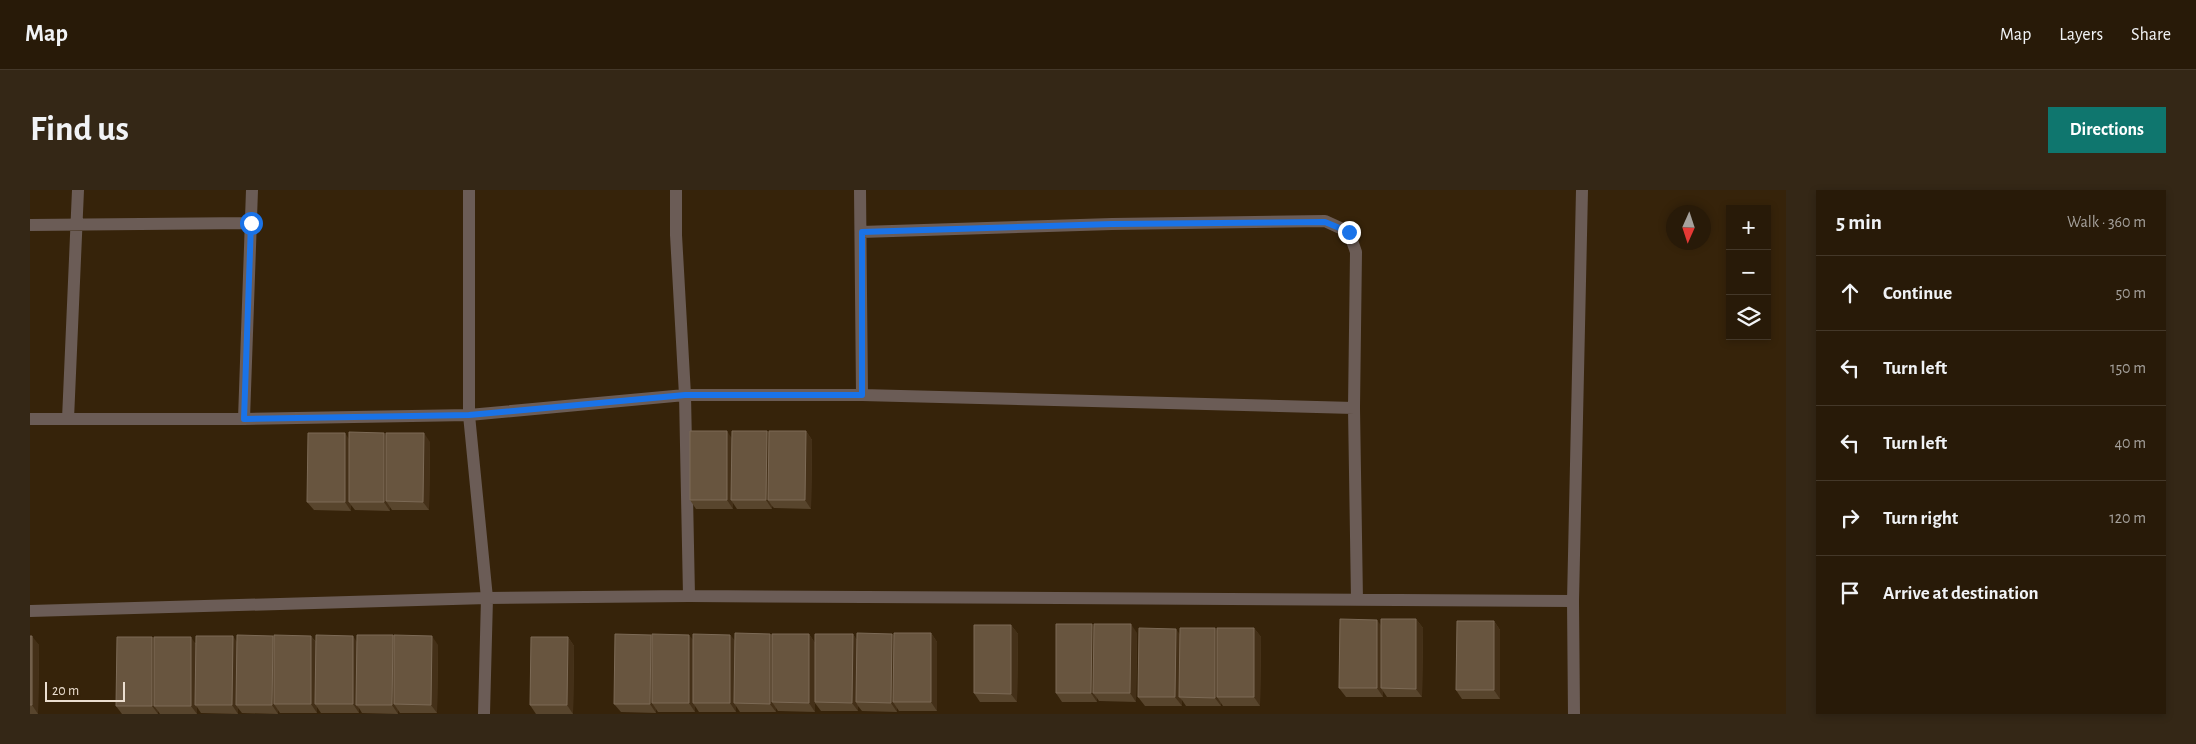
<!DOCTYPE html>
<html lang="en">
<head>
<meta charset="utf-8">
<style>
	:root { --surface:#281a08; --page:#342716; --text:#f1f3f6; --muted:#a5a19c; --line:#443829; --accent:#0f766e }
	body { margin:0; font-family:"Alegreya Sans",sans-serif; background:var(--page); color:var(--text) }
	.controls { position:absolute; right:15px; top:15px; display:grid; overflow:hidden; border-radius:0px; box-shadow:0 2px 8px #0003 }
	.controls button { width:45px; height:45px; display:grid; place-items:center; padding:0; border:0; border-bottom:1px solid var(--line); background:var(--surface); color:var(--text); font:25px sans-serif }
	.compass { position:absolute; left:1636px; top:15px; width:45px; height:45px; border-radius:50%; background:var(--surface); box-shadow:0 2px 8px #0003; rotate:183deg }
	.scale { position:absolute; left:15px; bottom:12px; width:80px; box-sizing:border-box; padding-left:5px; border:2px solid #ebded0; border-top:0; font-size:14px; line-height:18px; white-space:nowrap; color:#ebded0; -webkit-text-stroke:4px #36230a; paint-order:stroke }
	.stop { position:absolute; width:15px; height:15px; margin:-11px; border:4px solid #1a73e8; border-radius:50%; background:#fff }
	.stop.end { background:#1a73e8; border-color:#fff; box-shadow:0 1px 5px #0008 }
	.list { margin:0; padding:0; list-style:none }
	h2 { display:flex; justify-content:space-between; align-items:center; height:65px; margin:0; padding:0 20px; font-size:21px }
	h2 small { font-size:16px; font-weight:400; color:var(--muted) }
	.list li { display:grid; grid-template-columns:32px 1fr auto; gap:15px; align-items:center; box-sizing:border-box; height:75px; padding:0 20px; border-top:1px solid var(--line) }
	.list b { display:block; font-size:19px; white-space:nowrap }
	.list em { font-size:16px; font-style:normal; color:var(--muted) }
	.icon { flex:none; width:28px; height:28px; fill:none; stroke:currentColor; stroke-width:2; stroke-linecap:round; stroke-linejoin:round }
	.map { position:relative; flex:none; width:1756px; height:524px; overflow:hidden; border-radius:0px }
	header { display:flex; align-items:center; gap:30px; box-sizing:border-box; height:70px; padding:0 25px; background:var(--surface); border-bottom:1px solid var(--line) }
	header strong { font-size:24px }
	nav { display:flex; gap:28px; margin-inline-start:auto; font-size:18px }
	.intro { display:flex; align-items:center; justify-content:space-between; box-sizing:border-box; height:120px; padding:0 30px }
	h1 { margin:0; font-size:35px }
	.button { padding:12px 22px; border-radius:0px; background:var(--accent); color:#fff; font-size:18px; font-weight:700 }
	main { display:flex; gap:30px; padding:0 30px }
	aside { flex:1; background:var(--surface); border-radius:0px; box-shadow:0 2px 8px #0003 }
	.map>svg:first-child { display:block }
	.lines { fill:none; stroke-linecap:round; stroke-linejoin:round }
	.minor { stroke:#6b5c56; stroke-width:12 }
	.wall { fill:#58452d }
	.shaded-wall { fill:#443018 }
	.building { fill:#68553f; stroke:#7c6a56 }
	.route { stroke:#1a73e8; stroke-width:6 }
</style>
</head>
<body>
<header>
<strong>Map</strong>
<nav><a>Map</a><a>Layers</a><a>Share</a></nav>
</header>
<div class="intro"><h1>Find us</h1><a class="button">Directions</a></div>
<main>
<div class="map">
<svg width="1756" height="524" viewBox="0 0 1756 524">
	<rect width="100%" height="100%" fill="#36230a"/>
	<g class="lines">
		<!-- minor -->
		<path class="minor" d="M439,0V225L457,408L454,524
			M646,0V45L655,205L659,406
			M830,0L832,205
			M0,35L221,33
			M831,42L1082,34L1295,31L1319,42L1326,62L1324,218L1327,410
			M0,229H214L439,225L655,205H832L1324,218
			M38,229L48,0
			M214,229L222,0
			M0,421L457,408L659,406L1543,411
			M1544,524L1543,411L1552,0"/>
	</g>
	<!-- wall -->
	<path class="wall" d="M737,241L739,243L776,241L782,250L781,319L744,318L742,316V319H707L703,313V319H666L660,310L702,248Z
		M356,246L400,252L399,320H362L360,317V321L325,320L321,315V321L284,320L277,312L319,249Z
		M1386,429L1393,438L1392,507H1357L1353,501V507H1316L1309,498Z
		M1464,431L1470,440V509H1432L1426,500Z
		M981,435L988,444L987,512H950L944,503Z
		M1064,437L1107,443L1106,512L1069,511L1067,508V512H1032L1026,503Z
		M1224,438L1231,447L1230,516H1193L1191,513V516H1156L1152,510V516H1115L1108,507L1150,445Z
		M901,443L907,452V521H869L867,518V522L832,521L828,516V521H791L785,513V522L748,521L746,518V522H710L706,516V522H669L665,516V522H628L626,519V523L591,522L584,514L621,445L622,447L663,450L700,445L705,451L740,444L742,446L779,444L785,453L823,444L826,449L862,444L864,446Z
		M363,445L364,448L408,455L407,523H370L368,520V524L332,523L329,518V523H291L287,517V523H250L248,520V524L212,523L208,518V524L171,523L167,517V524H130L128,521V524H92L86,516L122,447L124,449L166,453L207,452L243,446L244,448L281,446L286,452H327Z
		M0,446L9,455L8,524H0Z
		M538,447L544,456L543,524H506L500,515Z"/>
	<!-- shaded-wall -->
	<path class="shaded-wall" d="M697,241L703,250L701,310L703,313V319L697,310Z
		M737,241L743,250L738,310L742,316V319L736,310Z
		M776,241L782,250L781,319L775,310Z
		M315,243L321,252L319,312L321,315V321L315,312Z
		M354,243L361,252L356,311L360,317V321L354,312Z
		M394,243L400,252L399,320L393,312Z
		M1386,429L1393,438L1392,507L1386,499Z
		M1347,430L1353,438L1351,498L1353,501V507L1347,498Z
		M1464,431L1470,440V509L1464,500Z
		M1062,434L1068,443L1063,503L1067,508V512L1061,503Z
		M1101,434L1107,443L1106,512L1100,503Z
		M981,435L988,444L987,512L981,504Z
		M1185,438L1192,447L1187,507L1191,513V516L1185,508Z
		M1224,438L1231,447L1230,516L1224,507Z
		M1146,439L1152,447L1149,507L1152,510V516L1145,507Z
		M901,443L907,452V521L901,512Z
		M740,444L747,453L742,512L746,518V522L740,514Z
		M779,444L785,453V522L779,513Z
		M823,444L829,453L826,512L828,516V521L822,513Z
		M862,444L868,452L863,512L867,518V522L861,513Z
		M363,445L369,454L364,514L368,520V524L362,515Z
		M621,445L627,454L622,513L626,519V523L620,514Z
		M659,445L666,453L663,513L665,516V522L659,513Z
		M700,445L707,453L704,513L706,516V522L700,513Z
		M2,446L9,455L8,524L2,515Z
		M203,446L209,455L206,515L208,518V524L202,515Z
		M243,446L249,455L244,514L248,520V524L242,515Z
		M281,446L287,454L285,514L287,517V523L281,514Z
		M323,446L329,455L326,515L329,518V523L323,514Z
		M402,446L408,455L407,523L401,515Z
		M122,447L129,455L124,516L128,521V524L122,516Z
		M161,447L167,456L165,515L167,517V524L161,516Z
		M538,447L544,456L543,524L537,515Z"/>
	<!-- building -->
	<path class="building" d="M660,241H697V310H660Z
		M702,241H737L736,310H701Z
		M739,241H776L775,310H738Z
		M319,242L354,243V312H319Z
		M278,243H315V312H277Z
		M356,243H394L393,312L356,311Z
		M1310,429L1347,430V498H1309Z
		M1351,429H1386V499L1351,498Z
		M1427,431H1464V500H1426Z
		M1026,434H1062L1061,503H1026Z
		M1064,434H1101L1100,503H1063Z
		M944,435H981V504L944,503Z
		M1109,438L1146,439L1145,507H1108Z
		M1150,438H1185V508L1149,507Z
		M1187,438H1224V507H1187Z
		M705,443L740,444V514L704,513Z
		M827,443L862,444L861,513L826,512Z
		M864,443H901V512H863Z
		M585,444L621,445L620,514H584Z
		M622,444L659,445V513H622Z
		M663,444L700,445V513H663Z
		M742,444H779V513L742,512Z
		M785,444H823L822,513L785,512Z
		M207,445L243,446L242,515H206Z
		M244,445L281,446V514H244Z
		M286,445L323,446V514H285Z
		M327,445H363L362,515H326Z
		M364,445L402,446L401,515L364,514Z
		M0,446H2V515H0Z
		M166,446H203L202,515H165Z
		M87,447H122V516H86Z
		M124,447H161V516H124Z
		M501,447H538L537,515H500Z"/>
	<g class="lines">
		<!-- route -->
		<path class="route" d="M221,33L214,229L439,225L655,205H832V42L1082,34L1295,32L1319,42"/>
	</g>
</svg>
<div class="controls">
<button>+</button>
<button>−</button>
<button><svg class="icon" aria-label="layers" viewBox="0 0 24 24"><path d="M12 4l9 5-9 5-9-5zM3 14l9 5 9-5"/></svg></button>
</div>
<svg class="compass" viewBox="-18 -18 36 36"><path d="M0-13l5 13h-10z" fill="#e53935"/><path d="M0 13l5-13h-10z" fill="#a5a19c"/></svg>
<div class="scale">20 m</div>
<div class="stop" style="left:221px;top:33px"></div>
<div class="stop end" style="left:1319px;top:42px"></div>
</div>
<aside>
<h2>5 min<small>Walk · 360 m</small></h2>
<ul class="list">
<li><svg class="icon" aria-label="ahead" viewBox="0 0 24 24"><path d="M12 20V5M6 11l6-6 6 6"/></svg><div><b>Continue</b></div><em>50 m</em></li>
<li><svg class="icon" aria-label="left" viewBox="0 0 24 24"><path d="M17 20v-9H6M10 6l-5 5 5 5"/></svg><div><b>Turn left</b></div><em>150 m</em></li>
<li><svg class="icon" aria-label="left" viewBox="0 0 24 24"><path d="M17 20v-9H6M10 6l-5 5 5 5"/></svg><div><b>Turn left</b></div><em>40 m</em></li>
<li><svg class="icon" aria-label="right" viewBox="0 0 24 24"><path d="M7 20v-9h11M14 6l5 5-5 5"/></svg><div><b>Turn right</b></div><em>120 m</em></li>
<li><svg class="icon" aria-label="arrive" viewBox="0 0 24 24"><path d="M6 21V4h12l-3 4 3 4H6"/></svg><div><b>Arrive at destination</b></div></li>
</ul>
</aside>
</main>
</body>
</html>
